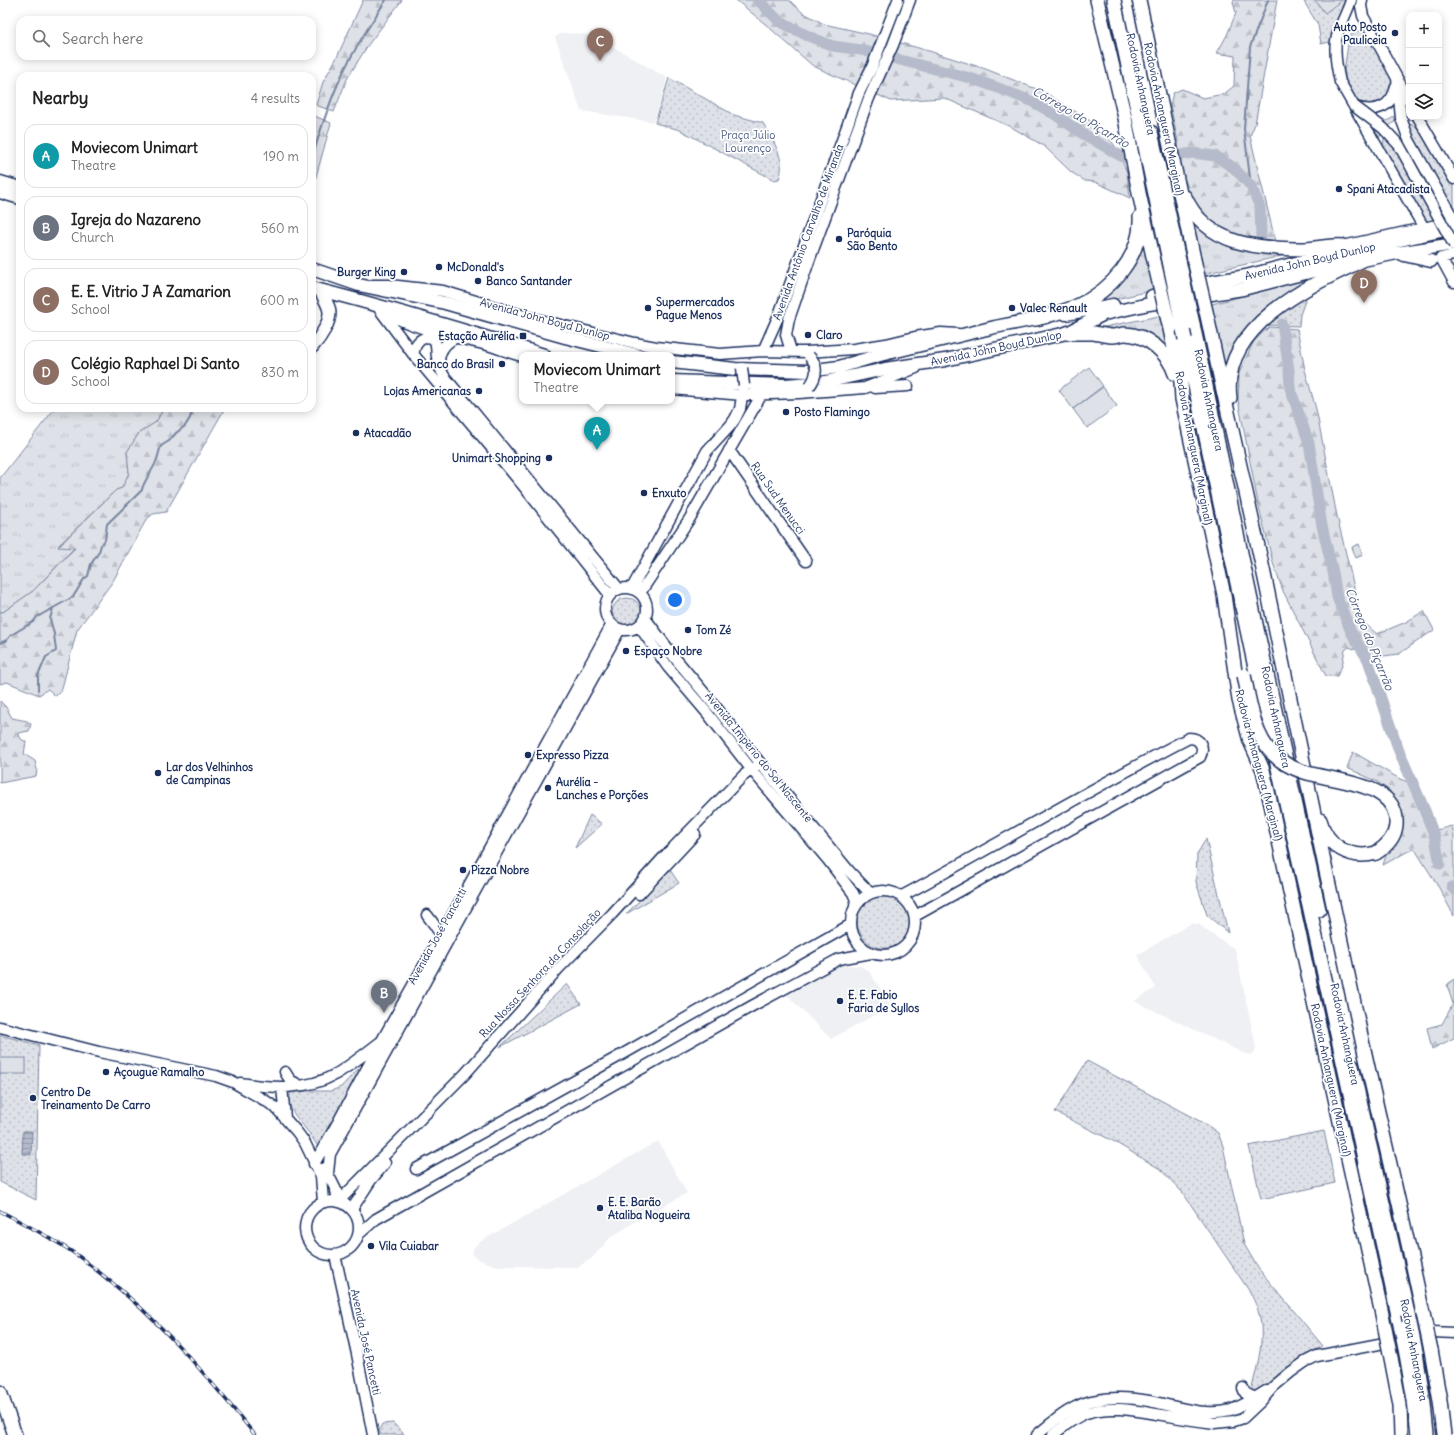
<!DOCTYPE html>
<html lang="en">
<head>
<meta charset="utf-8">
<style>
	:root { --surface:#fff; --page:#f6f6f6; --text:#222; --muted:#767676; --line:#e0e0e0; --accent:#1b2f5e }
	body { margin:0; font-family:Delius,sans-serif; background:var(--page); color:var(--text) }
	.controls { position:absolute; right:12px; top:12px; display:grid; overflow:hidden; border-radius:8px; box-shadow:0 2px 10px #0003 }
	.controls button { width:36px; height:36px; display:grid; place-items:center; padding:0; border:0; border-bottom:1px solid var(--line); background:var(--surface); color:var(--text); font:20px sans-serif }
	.you { position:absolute; left:675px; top:600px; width:14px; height:14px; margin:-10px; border:3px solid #fff; border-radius:50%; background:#1a73e8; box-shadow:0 0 0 6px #1a73e833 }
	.badge { display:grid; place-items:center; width:26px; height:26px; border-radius:50%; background:var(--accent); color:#fff; font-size:13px; font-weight:700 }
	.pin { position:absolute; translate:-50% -33px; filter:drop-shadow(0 1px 2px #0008) }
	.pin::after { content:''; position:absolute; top:21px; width:14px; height:12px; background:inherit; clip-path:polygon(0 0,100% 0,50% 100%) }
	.popup { position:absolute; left:519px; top:352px; width:156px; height:52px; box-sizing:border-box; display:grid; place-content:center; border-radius:8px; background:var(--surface); filter:drop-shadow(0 1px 3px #0005); font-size:13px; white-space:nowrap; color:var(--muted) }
	.popup b { font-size:15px; color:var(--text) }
	.popup::after { content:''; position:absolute; left:50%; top:100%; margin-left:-8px; border:8px solid transparent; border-top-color:var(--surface) }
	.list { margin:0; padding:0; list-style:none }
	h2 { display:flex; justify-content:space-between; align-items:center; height:52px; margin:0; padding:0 16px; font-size:17px }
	h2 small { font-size:13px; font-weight:400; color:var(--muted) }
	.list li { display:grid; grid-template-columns:26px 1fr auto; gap:12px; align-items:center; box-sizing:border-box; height:64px; margin:0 8px 8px; padding:0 8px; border:1px solid var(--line); border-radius:12px }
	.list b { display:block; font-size:15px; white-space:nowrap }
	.list p { margin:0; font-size:13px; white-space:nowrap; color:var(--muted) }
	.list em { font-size:13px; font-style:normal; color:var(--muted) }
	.icon { flex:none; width:22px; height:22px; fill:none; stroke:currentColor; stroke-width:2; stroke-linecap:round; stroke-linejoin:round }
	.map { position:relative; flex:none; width:1454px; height:1435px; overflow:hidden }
	.search { position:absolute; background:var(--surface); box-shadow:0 2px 10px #0003; left:16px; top:16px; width:300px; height:44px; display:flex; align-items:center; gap:10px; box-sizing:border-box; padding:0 14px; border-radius:12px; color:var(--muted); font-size:15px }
	.panel { position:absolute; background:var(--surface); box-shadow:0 2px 10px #0003; left:16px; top:72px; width:300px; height:340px; border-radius:12px }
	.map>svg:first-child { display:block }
	.built { fill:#eff0f4 }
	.grass { fill:url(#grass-tufts); stroke:#7c88a2 }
	.forest { fill:url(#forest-firs); stroke:#7c88a2 }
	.park { fill:url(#park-dots); stroke:#7c88a2 }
	.pitch { fill:#dee1e7; stroke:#7c88a2 }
	.water { fill:url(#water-rules); stroke:#77839f }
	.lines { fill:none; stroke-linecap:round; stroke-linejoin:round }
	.stream { stroke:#77839f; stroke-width:2 }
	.river { stroke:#b5bbca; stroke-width:11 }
	.secondary-casing { stroke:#1b2f5e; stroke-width:13 }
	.primary-casing { stroke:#1b2f5e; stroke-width:15 }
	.highway-casing { stroke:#1b2f5e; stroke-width:16 }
	.secondary { stroke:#fff; stroke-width:10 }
	.primary { stroke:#fff; stroke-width:12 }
	.highway { stroke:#fff; stroke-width:13 }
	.rail-casing { stroke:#1b2f5e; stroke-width:3.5 }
	.rail { stroke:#fff; stroke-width:2; stroke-dasharray:6; stroke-linecap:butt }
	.secondary-bridge-casing { stroke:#1b2f5e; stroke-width:13; stroke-linecap:butt }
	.highway-bridge-casing { stroke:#1b2f5e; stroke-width:16; stroke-linecap:butt }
	.secondary-bridge { stroke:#fff; stroke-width:10 }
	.highway-bridge { stroke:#fff; stroke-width:13 }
	.poi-dot { fill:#1b2f5e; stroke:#fff; stroke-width:1.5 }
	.labels { text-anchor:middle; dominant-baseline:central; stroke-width:3.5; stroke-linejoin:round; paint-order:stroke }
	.poi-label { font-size:11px; font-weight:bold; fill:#1b2f5e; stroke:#fff; text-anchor:start }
	.street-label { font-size:11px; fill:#1b2f5e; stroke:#fff }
	.park-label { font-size:11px; fill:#4c5c80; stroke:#fff }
	.water-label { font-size:12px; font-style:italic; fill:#49597e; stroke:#fff }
</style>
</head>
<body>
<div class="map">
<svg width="1454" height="1435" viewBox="0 0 1454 1435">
	<defs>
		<pattern id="grass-tufts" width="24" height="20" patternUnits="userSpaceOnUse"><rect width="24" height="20" fill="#dee1e7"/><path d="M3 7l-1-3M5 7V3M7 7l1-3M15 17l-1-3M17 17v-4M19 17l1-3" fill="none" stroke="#bec1c9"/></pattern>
		<pattern id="forest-firs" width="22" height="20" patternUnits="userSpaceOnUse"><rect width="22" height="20" fill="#dee1e7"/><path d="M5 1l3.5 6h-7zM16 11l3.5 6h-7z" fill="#bec1c9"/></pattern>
		<pattern id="park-dots" width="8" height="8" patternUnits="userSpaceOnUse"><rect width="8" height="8" fill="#dee1e7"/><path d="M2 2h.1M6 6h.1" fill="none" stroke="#bec1c9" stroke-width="1.8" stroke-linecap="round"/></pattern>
		<pattern id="water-rules" width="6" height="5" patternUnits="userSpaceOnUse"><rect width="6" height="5" fill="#b5bbca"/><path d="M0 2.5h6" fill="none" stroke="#9298a7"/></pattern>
	</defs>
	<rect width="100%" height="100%" fill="#fff"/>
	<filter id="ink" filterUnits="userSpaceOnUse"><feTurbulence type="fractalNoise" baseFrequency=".025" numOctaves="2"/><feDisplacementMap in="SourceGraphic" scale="8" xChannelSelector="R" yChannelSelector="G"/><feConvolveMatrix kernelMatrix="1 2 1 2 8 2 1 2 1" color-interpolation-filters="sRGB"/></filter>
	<g filter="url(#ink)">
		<!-- built -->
		<path class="built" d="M562,33L584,34L607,43L667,78L654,122L581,111L555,37Z
			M1192,923L1200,925L1211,934L1235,949L1256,1047L1255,1053L1252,1055L1245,1054L1134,1001L1156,988L1137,955Z
			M843,965L860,966L869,971L891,1006L831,1039L787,995L837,967Z
			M658,1141L687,1193L633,1223L610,1238L592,1258L578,1267L498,1266L479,1260L472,1254L473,1249L478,1243Z"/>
		<!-- grass -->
		<path class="grass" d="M1189,214L1203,229L1290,254L1203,274Z
			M1144,238L1153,290L1092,305C1121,289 1135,269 1144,238Z
			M1324,275L1276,307L1224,379L1212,304Z
			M1159,316L1170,357L1162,348L1094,329Z
			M55,408H164L156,422L139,433L127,452L129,473L122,488L116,490L58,546L75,547L33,591L3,612H0V478Z
			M1359,544L1363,555L1356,558L1352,547Z"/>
		<!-- forest -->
		<path class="forest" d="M363,0H402L368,45L347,79L334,112L316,105L323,82L337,57Z
			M736,0H789L802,12L824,24L869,34L929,51L983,68L1044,92L1100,127L1115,146L1127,172L1130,198L1095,182L1085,181L1071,172L1044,146L1011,127L944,98L891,101L813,66L764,23Z
			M1234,0H1277L1255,124L1250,136L1275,240H1254L1236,235L1215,224L1197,209L1181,171L1178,141L1170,105L1173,93L1182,89L1203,98L1224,94L1234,86L1235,56L1217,53L1227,35L1236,13L1233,2Z
			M312,115L331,123L312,191Z
			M1269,327L1297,329L1305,370L1316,409L1337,516L1362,621L1377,634L1406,622L1424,611L1434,630L1399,654L1376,657L1349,647L1345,650L1342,666L1337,676H1326L1283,591L1273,563L1258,503L1238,400L1239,373L1254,341Z
			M164,408H225L166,512L153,514L146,520L113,581L77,630L61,692L55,696L48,689L39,695L7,682L0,684V612H3L33,591L75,548L58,547L116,490L122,488L129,473L127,452L139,433L156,422Z
			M0,701L6,707L12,718L27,721L31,724L29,731L18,733L21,739L26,742L24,754L35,761L37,770L36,776L0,783Z
			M1353,752L1400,779L1408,782L1428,832L1452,826L1454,836V916L1438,886L1414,848L1383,865L1399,813L1390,791L1376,781L1347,768Z
			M1454,979V1038L1432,1049L1427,1028L1442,1024L1453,1004L1447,985Z"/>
		<!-- park -->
		<path class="park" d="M1303,0H1349L1334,41L1321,44L1318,25Z
			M1357,31H1362L1367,34L1395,80V103L1391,109L1377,115L1370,114L1360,106L1346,82L1344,71L1349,38L1351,35Z
			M669,78L734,115L763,123C772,139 787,160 779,179L774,180L680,130L655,123Z
			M1405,99L1409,105V117H1415L1418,121L1403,118L1396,121L1383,130L1378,140L1367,120C1391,124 1394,120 1405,99Z
			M1407,124L1413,125L1424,133L1454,187V217L1410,140Z
			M1387,134L1439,220L1426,223L1383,147L1384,139Z
			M1308,292L1300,315L1299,326L1266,325Z
			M612 613a15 15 0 1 1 30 0a15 15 0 1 1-30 0Z
			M590,815L602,824L575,848Z
			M1206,839L1228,933L1207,915L1196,882L1197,854Z
			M670,870L679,883L626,914Z
			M882,893C905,898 924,915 905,938C900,944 895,947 887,948C859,952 844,909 870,896C873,894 878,894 882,893Z
			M567,984L581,1004L500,1047Z
			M0,1035L39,1045L36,1200L0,1182Z
			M1087,1061L1207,1125L1218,1133L1223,1146L1244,1244L1258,1268L1323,1346L1300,1358L1258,1394L1251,1392C1256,1370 1263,1348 1261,1325C1260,1313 1255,1302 1250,1292L1183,1193L1160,1169L1113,1141L1055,1112Z
			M358,1069L362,1070L321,1146L318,1147C314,1140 310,1134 305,1128C297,1117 283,1105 292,1091H331L341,1087Z
			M1324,1131L1335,1183L1261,1199L1249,1146Z
			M393,1423L405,1435H381L379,1430L382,1424Z"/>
		<!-- pitch -->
		<path class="pitch" d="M1315,0H1342L1325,13Z
			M1089,367L1103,386L1073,409L1059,390Z
			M1103,387L1117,406L1087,428L1073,409Z
			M0,1058H26V1074H0Z"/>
		<!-- water -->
		<path class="water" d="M23,1131H32L31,1155L22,1154Z"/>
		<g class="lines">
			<!-- stream -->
			<path class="stream" d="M312,158C320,131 329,103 341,77C353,50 370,25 386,0
				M1251,186L1244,129L1250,47L1268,0
				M0,643L7,640L11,635L33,622L37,617L73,597L84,579L88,576L91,564L99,552L101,545L105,540L107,524L142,490C142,484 153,470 156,462C158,457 159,451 161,446L169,441L176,433L185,426L190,418L194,408
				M38,690V676L46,657L56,651L54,634L50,619L53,608"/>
			<!-- river -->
			<path class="river" d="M758,0L779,21L808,36L833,46L861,50L970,78L1001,89L1031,101L1054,114L1083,134L1121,156L1138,162L1193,153L1215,156L1234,168L1251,186L1260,207L1261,237
				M1282,324L1289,370L1290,388L1309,443L1322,526L1333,572L1337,597L1351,632L1368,660L1399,751L1426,813L1435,838L1440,864
				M1452,887L1454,890"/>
			<!-- secondary casing -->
			<g class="secondary-casing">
				<path id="secondary" d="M1351,0C1347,14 1338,27 1336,41C1334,55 1337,69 1340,82L1424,228
					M1362,0L1361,6L1363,16L1409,100
					M1397,78L1401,118L1409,140L1454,220
					M1355,107C1375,113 1392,108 1396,86
					M1418,117L1454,179
					M1343,246L1450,222
					M1454,255L1441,258L1454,282
					M373,285H389L443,291L528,317L635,343L656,347L720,354L763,351L806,352L854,349L886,344L915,337L941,333L958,334
					M380,310L413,354L521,483L610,595
					M384,312C415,329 451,336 487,345C498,348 510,353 522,356
					M455,338C439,346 435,361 444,376L619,589
					M763,351L779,315L859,93L872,67L898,0
					M791,351L786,335L789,319L809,261L869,98L893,45L910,0
					M413,354C414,351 415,347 416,345C420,338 430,334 435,341C437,346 436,352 437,357
					M875,388L908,386
					M672,389L743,395L799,393L865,388L916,368
					M729,450L806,561
					M605 609a21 21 0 1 1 42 0a21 21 0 1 1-42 0Z
					M632,588L707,451L730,426L735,419L740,409L743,390
					M640,593L690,518L762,394
					M645,618L675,658L716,707L764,768L849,871L870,893
					M639,626L668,667L708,714L751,769L828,860L853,893L856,900L855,905
					M851 923a32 32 0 1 1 64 0a32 32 0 1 1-64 0Z
					M639,894L695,834
					M902,896C998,844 1092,788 1189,738C1200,738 1205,747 1200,757L915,916
					M427,915L433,923L441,935
					M0,1027L99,1052L216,1076L233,1082L266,1101L276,1108L297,1132L305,1143L321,1176L323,1202
					M285,1072L290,1080L299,1085
					M240,1083C271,1088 307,1091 336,1074C351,1065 365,1054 379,1043
					M282,1087L285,1118
					M314,1164L337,1124L381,1042L457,907L612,624
					M325,1168L336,1190L338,1201
					M416,1169L616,1058L850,925
					M328,1173L330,1154L620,629
					M305 1228a27 27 0 1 1 54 0a27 27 0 1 1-54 0Z
					M339,1201L465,1074L559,968L612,914L663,858L743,776L760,763
					M352,1209L371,1180L385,1163
					M359,1234L376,1219L752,1006L839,959L871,953
					M335,1255L357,1354L373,1435
					M1433,1332L1454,1333
					M1243,1388L1245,1393L1255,1398
					M1037,1435C1054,1421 1074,1403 1097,1400C1113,1397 1133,1398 1149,1401C1175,1406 1204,1417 1231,1410C1243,1406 1255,1398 1266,1391
					M1053,1435C1063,1427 1073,1418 1086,1413C1113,1404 1142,1412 1169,1416C1184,1419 1199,1421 1215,1423L1234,1421L1243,1418L1261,1401L1273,1387L1291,1372L1305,1362L1317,1356L1379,1344"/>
			</g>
			<!-- primary casing -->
			<g class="primary-casing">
				<path id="primary" d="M0,182L20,188
					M0,192L20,198
					M1404,255L1431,261
					M312,269L359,285L445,303L565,337L637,355
					M312,288C390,308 467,331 544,355
					M1152,296L1205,283L1246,276L1296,263L1454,228
					M1066,314L1113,305
					M312,347C320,338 332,321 329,309C327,302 323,297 321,291
					M672,362L735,369L808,371L839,367L880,355L995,327L1046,317
					M672,381L785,385L825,382L885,369L945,360L1067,333L1104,314L1149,304L1243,289L1329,267L1397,253L1454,244"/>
			</g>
			<!-- highway casing -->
			<g class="highway-casing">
				<path id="highway" d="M1097,0L1125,118L1139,193L1156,270
					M1114,0L1171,270
					M1139,0L1195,264
					M1151,132L1180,265
					M1185,197C1207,246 1259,249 1306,249C1319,248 1331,245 1343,246
					M1036,319C1049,315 1064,312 1077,306C1111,291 1142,256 1140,217
					M1208,320C1227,413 1250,505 1269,598C1299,742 1329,887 1360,1031C1380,1124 1403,1216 1422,1309
					M1193,324L1257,629L1319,910
					M1170,329L1181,382L1182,399L1224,595L1239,700L1250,741L1263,770L1272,809L1383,1319
					M1067,333C1076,333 1085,333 1094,333C1100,334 1107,336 1113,336C1117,336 1121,334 1125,334C1147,334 1169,354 1175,374
					M1185,339L1263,705L1278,768L1309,905L1401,1329
					M1230,398C1220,327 1308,286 1361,261
					M1320,820C1327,847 1351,860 1376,853
					M1352,1066L1408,1314
					M1431,1350L1440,1401L1444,1435
					M1416,1352L1424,1404L1427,1435
					M1406,1354L1414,1400L1418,1435
					M1391,1358L1400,1405L1401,1435
					M0,1392L15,1435"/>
			</g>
			<!-- secondary -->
			<use href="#secondary" class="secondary"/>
			<!-- primary -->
			<use href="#primary" class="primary"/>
			<!-- highway -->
			<use href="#highway" class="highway"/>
			<!-- rail casing -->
			<g class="rail-casing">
				<path id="rail" d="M0,1211C25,1224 50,1237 74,1253C83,1259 91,1266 100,1273C160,1320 208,1377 255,1435"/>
			</g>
			<!-- rail -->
			<use href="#rail" class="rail"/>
			<!-- secondary-bridge casing -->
			<g class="secondary-bridge-casing">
				<path id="secondary-bridge" d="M1354,106L1383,128L1399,145L1454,245
					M809,356C819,365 817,377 809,387
					M742,368L744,385"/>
			</g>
			<!-- highway-bridge casing -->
			<g class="highway-bridge-casing">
				<path id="highway-bridge" d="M1195,264L1208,320
					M1180,265L1193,324
					M1156,270L1170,329
					M1171,270L1185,339
					M1244,675C1249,699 1254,737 1273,754C1284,765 1301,772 1316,775C1343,782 1399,785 1396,825C1395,838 1387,846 1376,853
					M1422,1309L1431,1350
					M1408,1314L1416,1352
					M1383,1319L1391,1358
					M1401,1329L1406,1354"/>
			</g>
			<!-- secondary-bridge -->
			<use href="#secondary-bridge" class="secondary-bridge"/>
			<!-- highway-bridge -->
			<use href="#highway-bridge" class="highway-bridge"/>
		</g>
	</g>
	<!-- markers -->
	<g class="poi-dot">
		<circle cx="1395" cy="33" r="4"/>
		<circle cx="1339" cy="189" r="4"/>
		<circle cx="839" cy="239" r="4"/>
		<circle cx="439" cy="267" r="4"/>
		<circle cx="404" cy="272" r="4"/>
		<circle cx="478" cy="281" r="4"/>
		<circle cx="648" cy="308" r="4"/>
		<circle cx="1012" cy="308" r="4"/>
		<circle cx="808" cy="335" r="4"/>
		<rect x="519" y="332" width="8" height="8" rx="2"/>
		<circle cx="502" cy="364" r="4"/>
		<circle cx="479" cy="391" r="4"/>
		<circle cx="786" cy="412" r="4"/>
		<circle cx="356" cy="433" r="4"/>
		<circle cx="549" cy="458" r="4"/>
		<circle cx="644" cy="493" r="4"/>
		<circle cx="688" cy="630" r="4"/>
		<circle cx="626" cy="651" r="4"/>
		<circle cx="528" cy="755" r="4"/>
		<circle cx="158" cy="773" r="4"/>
		<circle cx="548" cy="788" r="4"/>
		<circle cx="463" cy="870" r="4"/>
		<circle cx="840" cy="1001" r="4"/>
		<circle cx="106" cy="1072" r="4"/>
		<circle cx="33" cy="1098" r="4"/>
		<circle cx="600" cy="1208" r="4"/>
		<circle cx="371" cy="1246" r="4"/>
	</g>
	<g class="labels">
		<!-- poi labels -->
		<g class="poi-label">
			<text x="1387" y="27" text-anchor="end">Auto Posto<tspan x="1387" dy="13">Pauliceia</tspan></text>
			<text x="1347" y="189">Spani Atacadista</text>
			<text x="847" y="233">Paróquia<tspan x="847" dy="13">São Bento</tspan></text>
			<text x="447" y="267">McDonald's</text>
			<text x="396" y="272" text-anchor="end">Burger King</text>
			<text x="486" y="281">Banco Santander</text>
			<text x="656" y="302">Supermercados<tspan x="656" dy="13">Pague Menos</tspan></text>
			<text x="1020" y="308">Valec Renault</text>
			<text x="816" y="335">Claro</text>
			<text x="515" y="336" text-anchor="end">Estação Aurélia</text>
			<text x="494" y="364" text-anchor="end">Banco do Brasil</text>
			<text x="471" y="391" text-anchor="end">Lojas Americanas</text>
			<text x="794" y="412">Posto Flamingo</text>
			<text x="364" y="433">Atacadão</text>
			<text x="541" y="458" text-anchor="end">Unimart Shopping</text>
			<text x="652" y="493">Enxuto</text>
			<text x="696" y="630">Tom Zé</text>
			<text x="634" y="651">Espaço Nobre</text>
			<text x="536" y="755">Expresso Pizza</text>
			<text x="166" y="767">Lar dos Velhinhos<tspan x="166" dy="13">de Campinas</tspan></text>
			<text x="556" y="782">Aurélia -<tspan x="556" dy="13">Lanches e Porções</tspan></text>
			<text x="471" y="870">Pizza Nobre</text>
			<text x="848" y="995">E. E. Fabio<tspan x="848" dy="13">Faria de Syllos</tspan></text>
			<text x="114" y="1072">Açougue Ramalho</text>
			<text x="41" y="1092">Centro De<tspan x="41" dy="13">Treinamento De Carro</tspan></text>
			<text x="608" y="1202">E. E. Barão<tspan x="608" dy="13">Ataliba Nogueira</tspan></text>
			<text x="379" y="1246">Vila Cuiabar</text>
		</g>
		<!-- street labels -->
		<g class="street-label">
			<text transform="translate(1141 84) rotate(78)">Rodovia Anhanguera</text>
			<text transform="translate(1164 119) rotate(78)">Rodovia Anhanguera (Marginal)</text>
			<text transform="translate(808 232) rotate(-70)">Avenida Antônio Carvalho de Miranda</text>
			<text transform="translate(1310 261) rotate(-13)">Avenida John Boyd Dunlop</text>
			<text transform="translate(545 319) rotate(15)">Avenida John Boyd Dunlop</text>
			<text transform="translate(996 348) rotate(-12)">Avenida John Boyd Dunlop</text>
			<text transform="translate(1209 400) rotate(78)">Rodovia Anhanguera</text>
			<text transform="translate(1194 448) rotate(79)">Rodovia Anhanguera (Marginal)</text>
			<text transform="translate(778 498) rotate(55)">Rua Sud Menucci</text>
			<text transform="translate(1276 717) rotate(78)">Rodovia Anhanguera</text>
			<text transform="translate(759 757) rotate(51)">Avenida Império do Sol Nascente</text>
			<text transform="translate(1259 765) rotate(75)">Rodovia Anhanguera (Marginal)</text>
			<text transform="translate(437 936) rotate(-61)">Avenida José Pancetti</text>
			<text transform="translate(540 973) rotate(-47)">Rua Nossa Senhora da Consolação</text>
			<text transform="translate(1345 1034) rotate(78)">Rodovia Anhanguera</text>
			<text transform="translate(1331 1080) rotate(78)">Rodovia Anhanguera (Marginal)</text>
			<text transform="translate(366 1342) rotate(78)">Avenida José Pancetti</text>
			<text transform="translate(1414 1350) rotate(79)">Rodovia Anhanguera</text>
		</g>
		<!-- park labels -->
		<g class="park-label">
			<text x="748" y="135">Praça Júlio<tspan x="748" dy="13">Lourenço</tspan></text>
		</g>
		<!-- water labels -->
		<g class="water-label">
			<text transform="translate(1081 117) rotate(30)">Córrego do Piçarrão</text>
			<text transform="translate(1370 639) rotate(68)">Córrego do Piçarrão</text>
		</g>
	</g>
</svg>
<div class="controls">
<button>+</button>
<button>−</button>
<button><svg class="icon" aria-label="layers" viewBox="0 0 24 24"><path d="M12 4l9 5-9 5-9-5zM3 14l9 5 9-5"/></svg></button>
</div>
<div class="you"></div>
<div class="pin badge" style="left:597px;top:450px;background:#0f9aa8">A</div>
<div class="popup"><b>Moviecom Unimart</b>Theatre</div>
<div class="pin badge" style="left:384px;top:1013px;background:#6b7280">B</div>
<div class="pin badge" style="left:600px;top:61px;background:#8d6e63">C</div>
<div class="pin badge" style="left:1364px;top:303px;background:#8d6e63">D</div>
<div class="search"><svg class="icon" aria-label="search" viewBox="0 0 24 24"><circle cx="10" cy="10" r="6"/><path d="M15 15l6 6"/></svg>Search here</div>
<section class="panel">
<h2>Nearby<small>4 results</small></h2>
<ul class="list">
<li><span class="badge" style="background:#0f9aa8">A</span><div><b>Moviecom Unimart</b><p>Theatre</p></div><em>190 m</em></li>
<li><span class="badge" style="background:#6b7280">B</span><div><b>Igreja do Nazareno</b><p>Church</p></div><em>560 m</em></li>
<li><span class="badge" style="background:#8d6e63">C</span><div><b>E. E. Vitrio J A Zamarion</b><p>School</p></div><em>600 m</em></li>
<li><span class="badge" style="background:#8d6e63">D</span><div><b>Colégio Raphael Di Santo</b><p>School</p></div><em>830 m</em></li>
</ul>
</section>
</div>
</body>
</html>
